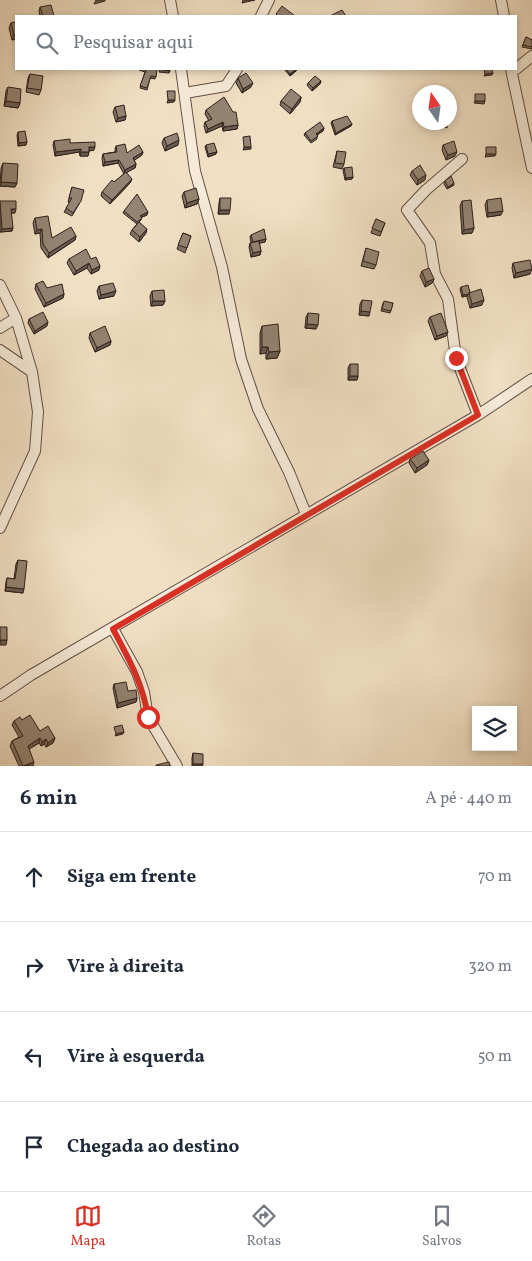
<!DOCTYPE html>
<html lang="pt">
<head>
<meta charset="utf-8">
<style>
	:root { --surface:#fff; --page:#f6f6f7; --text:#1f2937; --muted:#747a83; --line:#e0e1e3; --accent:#d93025 }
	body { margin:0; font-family:Vollkorn,serif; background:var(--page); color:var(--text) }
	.controls { position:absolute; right:15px; bottom:15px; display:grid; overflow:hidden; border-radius:0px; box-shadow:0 2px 8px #0003 }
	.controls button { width:45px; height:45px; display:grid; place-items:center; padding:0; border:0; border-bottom:1px solid var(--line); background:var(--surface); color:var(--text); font:25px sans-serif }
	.compass { position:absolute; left:412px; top:85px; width:45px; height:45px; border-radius:50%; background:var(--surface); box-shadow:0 2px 8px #0003; rotate:347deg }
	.stop { position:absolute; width:15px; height:15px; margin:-11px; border:4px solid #d93025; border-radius:50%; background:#fff }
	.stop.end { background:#d93025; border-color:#fff; box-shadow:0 1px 5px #0008 }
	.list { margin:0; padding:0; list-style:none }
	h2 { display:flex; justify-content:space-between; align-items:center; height:65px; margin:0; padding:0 20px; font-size:21px }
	h2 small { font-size:16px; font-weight:400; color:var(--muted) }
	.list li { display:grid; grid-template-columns:32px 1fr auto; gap:15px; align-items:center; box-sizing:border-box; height:90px; padding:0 20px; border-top:1px solid var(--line) }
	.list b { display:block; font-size:19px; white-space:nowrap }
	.list em { font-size:16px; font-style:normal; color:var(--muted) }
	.icon { flex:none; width:28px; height:28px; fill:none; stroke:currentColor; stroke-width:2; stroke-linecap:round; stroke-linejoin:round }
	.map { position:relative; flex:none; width:532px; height:766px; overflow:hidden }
	.search { position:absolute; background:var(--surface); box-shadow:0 2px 8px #0003; left:15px; right:15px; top:15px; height:55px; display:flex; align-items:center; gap:12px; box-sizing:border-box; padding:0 18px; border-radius:0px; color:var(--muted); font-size:19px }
	.sheet { height:425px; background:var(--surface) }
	nav { display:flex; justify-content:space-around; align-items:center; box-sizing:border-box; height:70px; border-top:1px solid var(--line); background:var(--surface); font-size:14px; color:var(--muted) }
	nav a { display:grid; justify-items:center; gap:2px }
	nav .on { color:var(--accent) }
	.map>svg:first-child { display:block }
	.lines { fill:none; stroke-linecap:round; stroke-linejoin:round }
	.minor-casing { stroke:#605045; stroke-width:12 }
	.minor { stroke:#f6ead8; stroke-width:10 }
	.wall { fill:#7f7162; stroke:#2f201b }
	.shaded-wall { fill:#685c50; stroke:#2f201b }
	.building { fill:#948372; stroke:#2f201b }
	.route { stroke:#d93025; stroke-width:6 }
</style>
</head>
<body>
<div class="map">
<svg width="532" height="766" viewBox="0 0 532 766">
	<rect width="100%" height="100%" fill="#f1dfc3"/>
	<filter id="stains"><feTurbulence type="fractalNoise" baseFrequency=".004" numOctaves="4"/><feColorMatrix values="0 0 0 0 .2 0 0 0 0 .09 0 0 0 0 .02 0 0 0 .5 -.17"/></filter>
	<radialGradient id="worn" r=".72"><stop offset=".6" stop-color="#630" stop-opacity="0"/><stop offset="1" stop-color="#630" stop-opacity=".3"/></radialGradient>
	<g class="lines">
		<!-- minor casing -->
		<g class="minor-casing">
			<path id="minor" d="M170,0L173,16
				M501,0L504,16
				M261,16L269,0
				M181,69L195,171L222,267L241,359L258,409L289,472L306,514
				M511,69L532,168
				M516,69L532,56
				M185,93L226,86L237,69
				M462,159L426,190L407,210L430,243L435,274L448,299L456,358L478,415
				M0,285L16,318L32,372
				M0,328L16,318
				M0,350L32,372L38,412L35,451L0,528
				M113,629L137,672L144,692L148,717L177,766
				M0,696L31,675L478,415L532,379"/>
		</g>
		<!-- minor -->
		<use href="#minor" class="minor"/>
	</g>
	<!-- wall -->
	<path class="wall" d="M40,7L54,16H40L39,11Z
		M16,22V39L12,40L9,28L11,23Z
		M526,37L532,40V49L522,47Z
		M139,69H157L155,79L150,78L147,90L140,88L145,72L139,70Z
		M284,69H297V70L290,76Z
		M30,74L41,90L39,95L26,92L28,78Z
		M238,78L251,87L242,93L236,83Z
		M321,81L320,84L312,91L307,85L308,83Z
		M8,87L20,103L18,108L4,106L6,91Z
		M301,97L300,102L290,114L280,105L281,101Z
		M115,107L126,116L125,120L116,122L113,112Z
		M206,110L238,125L237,129L223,131L222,126L206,133L204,126L205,122L209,121L205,114Z
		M332,121L352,124L351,126L335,135L331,123Z
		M429,122H448L447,128Z
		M324,128L323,131L317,135V139L311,143L304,135L305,133Z
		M18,132L26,145L18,146L17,135Z
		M164,138L178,145L165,151L162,143Z
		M54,141L70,143L94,150L89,151L88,156H80L79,152L55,156L53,145Z
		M206,145L216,154L208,157L205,147Z
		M443,145L455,156L446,160L442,150Z
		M116,146L127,153L143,152L142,155L134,160L136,164L135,168L126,172L130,183L110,204L101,196L102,192L124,174L118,163L103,166L102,158L103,154L115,152V149Z
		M337,151L344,164L342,169L333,167Z
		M3,163L17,183L15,187L0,186L1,168Z
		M344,168L353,177L352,179L345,180L343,170Z
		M412,171L425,180L417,185L410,175Z
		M445,181L454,185L447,189L444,184Z
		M72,187L79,204L72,216L64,212L70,202H68Z
		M184,192L199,199L197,204L185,208L182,196Z
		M220,198L229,214H218L219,203Z
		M487,200L501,215L487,217L485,205Z
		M0,201L15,213H11L12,231L0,232Z
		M462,201L474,228L472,233L462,234L460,206Z
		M124,211L147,215L142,217L141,220L139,222L146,233L139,242L130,234L132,230L137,224L123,213Z
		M35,218L52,238L76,236L75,240L48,258L41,248L40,233L35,234L33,223Z
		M376,219L385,223L380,236L371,233Z
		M183,233L191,236L185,253L177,249Z
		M251,235L266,239L265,242L259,243L261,251L260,255L251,257L249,247L250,243H251L250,237Z
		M366,248L376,265L374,269L361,266Z
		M69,259H91L99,270L91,274L87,268L74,275L67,263Z
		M513,263L530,274L514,278L512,268Z
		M422,271L434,279L432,283L425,287L420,276Z
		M36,284L64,294L63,298L44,307L35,289Z
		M99,286L114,296L99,299L97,291Z
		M461,287L470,292L482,305L470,308L467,297V296L462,297L460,289Z
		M152,291L165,301L163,305L151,306L150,296Z
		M362,300L369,316L359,315L360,304Z
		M383,303H393L390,313L381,311Z
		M308,313L316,329L305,328L306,317Z
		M430,317L446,336L435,340L428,321Z
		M29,319L47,326L34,334L28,323Z
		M262,326L280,351L277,358L266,359V353L260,354V333Z
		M90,333L111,341L110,345L95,352L89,338Z
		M350,364L358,376L357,380H348V368Z
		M410,459L429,460L427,465L415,473L409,463Z
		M18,560L23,593L5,591L6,582L7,578L14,579L16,564Z
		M114,684L128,691L137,698L136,702L117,708L113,688Z
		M22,720L40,731L55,738L53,743L46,747L44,744L41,746L39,743L29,749L33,766H19L10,746L12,741L19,737L12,725L14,721Z
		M193,753L203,764L202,766H192V758Z"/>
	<!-- shaded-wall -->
	<path class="shaded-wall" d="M96,0H105V1L94,4Z
		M243,0H255L242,3Z
		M14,35H16V39L12,40Z
		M160,69L170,71L169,73L159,72Z
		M297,69V70L290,76V74Z
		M493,73L492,75L484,76L485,74Z
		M321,81L320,84L312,91L313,88Z
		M253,83L251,87L242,93L243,89Z
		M301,97L300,102L290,114L292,109Z
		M168,100H175L174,102L167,103Z
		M6,101L20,103L18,108L4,106Z
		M475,101H485L484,104L474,103Z
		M126,116L125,120L116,122L118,118Z
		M223,122L222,126L206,133L208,129Z
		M352,124L351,126L335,135L336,133Z
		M238,125L237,129L223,131L224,127Z
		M324,128L323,131L315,136L316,134Z
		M179,140L178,145L165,151L167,146Z
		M27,142L26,145L18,146L19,143Z
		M89,147H95L94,150L88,151Z
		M244,147H251V149L243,150Z
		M81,149L79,152L55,156L56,152Z
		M81,152H89L88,156H80Z
		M143,152L142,155L132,162L133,158Z
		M217,152L216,154L208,157V154Z
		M457,152L455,156L446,160L448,155Z
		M486,154H496L495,156L485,157Z
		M119,160L118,163L103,166L105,162Z
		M136,164L135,168L124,174L125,170Z
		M426,175L425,180L417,185L418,180Z
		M353,177L352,179L345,180L346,178Z
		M132,179L130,183L110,204L112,200Z
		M1,182L17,183L15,187L0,186Z
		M454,183V185L447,189L448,187Z
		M199,199L197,204L185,208L187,203Z
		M11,209H16L15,213H10Z
		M220,210H230L229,214H218Z
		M503,211L501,215L487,217L488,213Z
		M148,212L147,215L140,218V216Z
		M13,228L12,231L0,232L2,229Z
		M474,228L472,233L462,234L464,230Z
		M42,229L40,233L35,234L37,230Z
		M147,229L146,233L139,242L140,237Z
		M76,236L75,240L48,258L49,253Z
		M266,239L265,242L252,245L253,242Z
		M261,251L260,255L251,257L253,253Z
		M89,263L87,268L74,275L76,271Z
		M100,266L99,270L91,274L92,270Z
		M532,269L530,274L514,278L516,273Z
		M434,279L432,283L425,287L426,282Z
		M116,291L114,296L99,299L101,295Z
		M64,294L63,298L44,307L46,303Z
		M468,294L467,296L462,297L463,295Z
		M484,300L482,305L470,308L472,304Z
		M153,301H165L163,305L151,306Z
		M361,311L370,312L369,316L359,315Z
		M48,322L47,326L34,334L35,331Z
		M307,324L318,325L316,329L305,328Z
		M448,332L446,336L435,340L437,336Z
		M111,341L110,345L95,352L97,348Z
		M262,347H268L266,353L260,354Z
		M280,351L277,358L266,359L269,352Z
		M350,376H358L357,380H348Z
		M429,460L427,465L415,473L417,468Z
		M6,587L24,589L23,593L5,591Z
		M0,640H7L6,645H0Z
		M137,698L136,702L117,708L118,703Z
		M124,732L123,734L115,736L116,734Z
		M40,738L39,743L26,751L28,746Z
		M55,738L53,743L46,747L48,743Z
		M46,739L44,744L41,746L42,742Z
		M34,762L33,766H25Z
		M193,764H203L202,766H193Z"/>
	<!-- building -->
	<path class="building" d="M51,5L54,16H43L40,7Z
		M282,6L295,16H278L276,14Z
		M342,10L346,16H330Z
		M16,22V35H14L11,23Z
		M526,37L532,40V47L523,45Z
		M143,69H157L156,77L151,76L147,88L140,86L146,70Z
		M160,69H170V71Z
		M286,69H297L290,74Z
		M484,69H492L493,73L485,74Z
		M246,73L253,83L243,89L238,78Z
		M30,74L43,76L41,90L27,88Z
		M315,76L321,81L313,88L308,83Z
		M8,87L21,89L20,103L6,101Z
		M291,89L301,97L292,109L281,101Z
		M167,91H175V100H168Z
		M475,94H485V101H475Z
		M224,97L233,112H236L238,125L224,127L223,122L208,129L205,122L212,119L206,110Z
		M124,105L126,116L118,118L115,107Z
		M347,116L352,124L336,133L332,121Z
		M320,122L324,128L316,134L318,136L311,141L305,133Z
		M25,131L27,142L19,143L18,132Z
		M177,133L179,140L167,146L164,138Z
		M250,136L251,147H244L243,137Z
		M70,139V143L95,142V147H89V152H81V149L56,152L54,141Z
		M454,141L457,152L448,155L443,145Z
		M214,143L217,152L208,154L206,145Z
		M125,144L127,153L139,145L143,152L133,158L136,164L125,170L119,160L105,162L103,154L117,152L116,146Z
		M486,147H496V154H486Z
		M337,151L346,152L344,164L335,163Z
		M3,163L18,164L17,183L1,182Z
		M420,165L426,175L418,180L412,171Z
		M352,167L353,177L346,178L344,168Z
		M126,172L132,179L112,200L102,192L112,180L114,182Z
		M451,176L454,183L448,187L445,181Z
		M72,187L84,190L81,201L73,213L66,208L72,198H69Z
		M196,188L199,199L187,203L184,192Z
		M137,194L148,212L140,216L142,218L137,222L124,211Z
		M220,198H231L230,210H220Z
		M501,198L503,211L488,213L487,200Z
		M471,200L474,228L464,230L462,201Z
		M0,201H16V209H11L13,228L2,229Z
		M48,216L52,238L71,227L76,236L49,253L43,244L42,229L37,230L35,218Z
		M376,219L385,223L381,232L372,228Z
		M139,222L147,229L140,237L132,230Z
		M264,229L266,239L253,242L251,235Z
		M183,233L191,236L187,248L178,245Z
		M259,241L261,251L253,253L250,243Z
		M366,248L379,252L376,265L363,261Z
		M86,249L91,259L96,257L100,266L92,270L89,263L76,271L69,259Z
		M530,260L532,269L516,273L513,263Z
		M429,268L434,279L426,282L422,271Z
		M43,281L47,288L62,284L64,294L46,303L36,284Z
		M113,283L116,291L101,295L99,286Z
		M468,285L470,292L469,293V294L463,295L461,287Z
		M481,289L484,300L472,304L469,293Z
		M164,290L165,301H153L152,291Z
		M362,300L372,301L370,312L361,311Z
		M384,301L393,303L391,311L382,309Z
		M43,312L48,322L35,331L29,319Z
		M308,313L319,314L318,325L307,324Z
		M441,313L448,332L437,336L430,317Z
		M278,324L280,351L269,352L268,347H262V326Z
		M105,326L111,341L97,348L90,333Z
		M350,364H358V376H350Z
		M423,451L429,460L417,468L410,459Z
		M18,560L27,561L24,589L6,587L7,578L15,579Z
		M0,627H7V640H0Z
		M126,682L128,691L136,690L137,698L118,703L114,684Z
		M30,715L40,731L48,726L55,738L48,743L46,739L42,742L40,738L28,746L34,762L23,766L12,741L23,736L14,721L20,717L22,720Z
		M122,725L124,732L116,734L114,727Z
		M193,753L203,754V764H193Z
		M169,762L170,766H156V765Z"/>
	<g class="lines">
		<!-- route -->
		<path class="route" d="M148,717C143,684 129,659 113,629L478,415L456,358"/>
	</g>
	<rect width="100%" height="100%" filter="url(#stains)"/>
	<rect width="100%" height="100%" fill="url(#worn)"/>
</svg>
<div class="controls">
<button><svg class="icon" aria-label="layers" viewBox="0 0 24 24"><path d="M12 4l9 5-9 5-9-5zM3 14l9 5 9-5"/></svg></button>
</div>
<svg class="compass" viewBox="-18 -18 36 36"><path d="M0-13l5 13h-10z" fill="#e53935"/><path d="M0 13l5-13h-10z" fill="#747a83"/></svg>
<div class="stop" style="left:148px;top:717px"></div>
<div class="stop end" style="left:456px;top:358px"></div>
<div class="search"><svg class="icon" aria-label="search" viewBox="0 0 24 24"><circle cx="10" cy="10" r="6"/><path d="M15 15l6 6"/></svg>Pesquisar aqui</div>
</div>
<section class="sheet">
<h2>6 min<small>A pé · 440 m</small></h2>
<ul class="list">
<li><svg class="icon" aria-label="ahead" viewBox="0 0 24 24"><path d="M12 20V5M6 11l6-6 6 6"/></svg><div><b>Siga em frente</b></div><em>70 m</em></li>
<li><svg class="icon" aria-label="right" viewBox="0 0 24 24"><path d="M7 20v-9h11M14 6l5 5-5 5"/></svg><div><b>Vire à direita</b></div><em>320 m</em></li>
<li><svg class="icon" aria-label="left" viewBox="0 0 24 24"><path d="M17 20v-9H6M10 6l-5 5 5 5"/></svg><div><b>Vire à esquerda</b></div><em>50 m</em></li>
<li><svg class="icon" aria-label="arrive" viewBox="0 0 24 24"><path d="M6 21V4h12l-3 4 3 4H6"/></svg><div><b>Chegada ao destino</b></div></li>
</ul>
</section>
<nav>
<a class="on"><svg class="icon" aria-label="map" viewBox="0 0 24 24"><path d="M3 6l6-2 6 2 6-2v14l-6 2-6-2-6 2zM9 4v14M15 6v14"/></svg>Mapa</a>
<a><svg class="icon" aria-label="directions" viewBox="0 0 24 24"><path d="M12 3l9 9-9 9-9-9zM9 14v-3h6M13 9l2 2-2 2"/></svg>Rotas</a>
<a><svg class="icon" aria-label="saved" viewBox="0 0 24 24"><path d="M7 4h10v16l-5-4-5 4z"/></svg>Salvos</a>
</nav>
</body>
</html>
